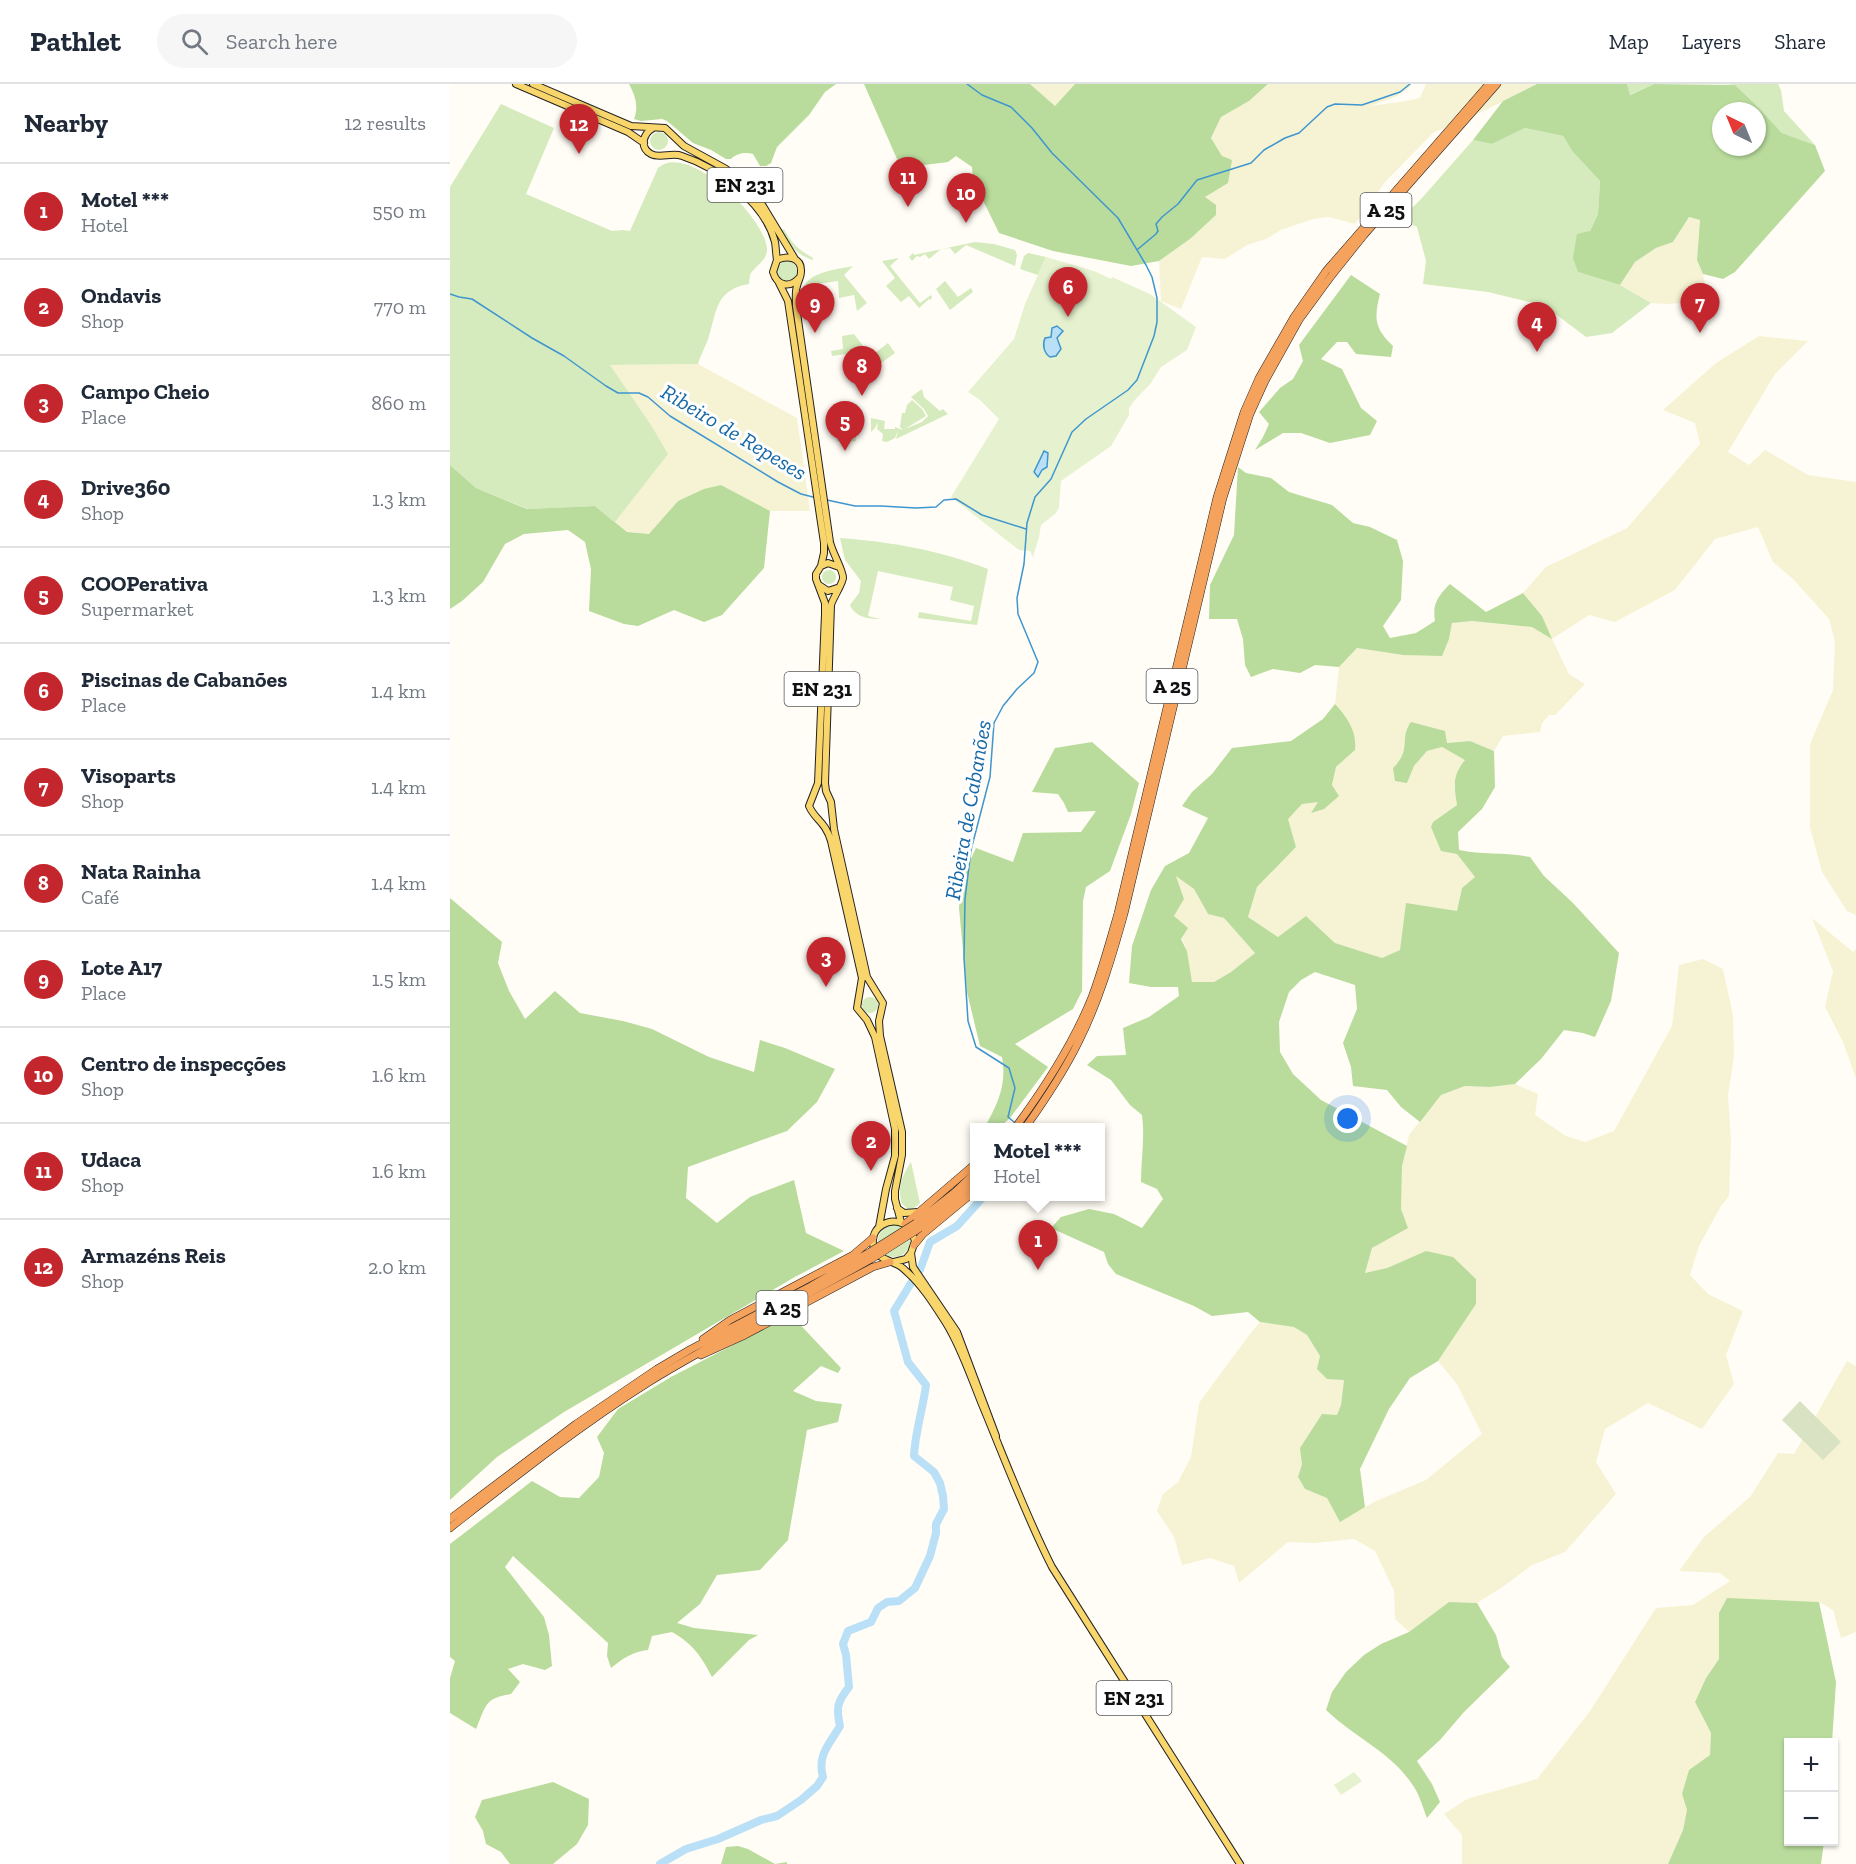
<!DOCTYPE html>
<html lang="en">
<head>
<meta charset="utf-8">
<style>
	:root { --surface:#fff; --page:#f6f6f7; --text:#1f2937; --muted:#747a83; --line:#e0e1e3; --accent:#c4262e }
	body { margin:0; font-family:"Zilla Slab",serif; background:var(--page); color:var(--text) }
	.controls { position:absolute; right:18px; bottom:18px; display:grid; overflow:hidden; border-radius:0px; box-shadow:0 2px 4px #0004 }
	.controls button { width:54px; height:54px; display:grid; place-items:center; padding:0; border:0; border-bottom:2px solid var(--line); background:var(--surface); color:var(--text); font:30px sans-serif }
	.compass { position:absolute; left:1262px; top:18px; width:54px; height:54px; border-radius:50%; background:var(--surface); box-shadow:0 2px 4px #0004; rotate:317deg }
	.you { position:absolute; left:898px; top:1035px; width:21px; height:21px; margin:-15px; border:4px solid #fff; border-radius:50%; background:#1a73e8; box-shadow:0 0 0 9px #1a73e833 }
	.badge { display:grid; place-items:center; width:39px; height:39px; border-radius:50%; background:var(--accent); color:#fff; font-size:20px; font-weight:700 }
	.pin { position:absolute; translate:-50% -50px; filter:drop-shadow(0 2px 3px #0008) }
	.pin::after { content:''; position:absolute; top:32px; width:21px; height:18px; background:inherit; clip-path:polygon(0 0,100% 0,50% 100%) }
	.popup { position:absolute; left:520px; top:1039px; width:135px; height:78px; box-sizing:border-box; display:grid; place-content:center; border-radius:0px; background:var(--surface); filter:drop-shadow(0 2px 4px #0005); font-size:20px; white-space:nowrap; color:var(--muted) }
	.popup b { font-size:22px; color:var(--text) }
	.popup::after { content:''; position:absolute; left:50%; top:100%; margin-left:-12px; border:12px solid transparent; border-top-color:var(--surface) }
	.list { margin:0; padding:0; list-style:none }
	h2 { display:flex; justify-content:space-between; align-items:center; height:78px; margin:0; padding:0 24px; font-size:26px }
	h2 small { font-size:20px; font-weight:400; color:var(--muted) }
	.list li { display:grid; grid-template-columns:39px 1fr auto; gap:18px; align-items:center; box-sizing:border-box; height:96px; padding:0 24px; border-top:2px solid var(--line) }
	.list b { display:block; font-size:22px; white-space:nowrap }
	.list p { margin:0; font-size:20px; white-space:nowrap; color:var(--muted) }
	.list em { font-size:20px; font-style:normal; color:var(--muted) }
	.icon { flex:none; width:33px; height:33px; fill:none; stroke:currentColor; stroke-width:2; stroke-linecap:round; stroke-linejoin:round }
	.map { position:relative; flex:none; width:1406px; height:1780px; overflow:hidden }
	header { display:flex; align-items:center; gap:36px; box-sizing:border-box; height:84px; padding:0 30px; background:var(--surface); border-bottom:2px solid var(--line) }
	header strong { font-size:28px }
	nav { display:flex; gap:33px; margin-inline-start:auto; font-size:21px }
	.search { width:420px; height:54px; background:var(--page); display:flex; align-items:center; gap:15px; box-sizing:border-box; padding:0 21px; border-radius:33px; color:var(--muted); font-size:22px }
	main { display:flex }
	aside { flex:1; background:var(--surface) }
	.map>svg:first-child { display:block }
	.farmland { fill:#f6f3d4 }
	.green { fill:#d5ebbd }
	.forest { fill:#b9dc9c; fill-rule:evenodd }
	.cemetery { fill:#d9e3c4 }
	.pitch { fill:#e6f2cf }
	.water { fill:#b9e0f7; stroke:#3f96cf; stroke-width:1.5 }
	.lines { fill:none; stroke-linecap:round; stroke-linejoin:round }
	.stream { stroke:#3f96cf; stroke-width:1.5 }
	.river { stroke:#b9e0f7; stroke-width:8 }
	.major-casing { stroke:#222; stroke-width:8 }
	.highway-casing { stroke:#222; stroke-width:8 }
	.major { stroke:#f9d66b; stroke-width:6 }
	.highway { stroke:#f5a25d; stroke-width:7 }
	.highway-bridge-casing { stroke:#222; stroke-width:8; stroke-linecap:butt }
	.highway-bridge { stroke:#f5a25d; stroke-width:7 }
	.labels { text-anchor:middle; dominant-baseline:central; stroke-width:6; stroke-linejoin:round; paint-order:stroke }
	.shield { fill:#fff; stroke:#585858; stroke-width:1.5 }
	.shield-label { font-size:20px; font-weight:bold; fill:#111 }
	.water-label { font-size:22px; font-style:italic; fill:#1768a6; stroke:#fff }
</style>
</head>
<body>
<header>
<strong>Pathlet</strong>
<div class="search"><svg class="icon" aria-label="search" viewBox="0 0 24 24"><circle cx="10" cy="10" r="6"/><path d="M15 15l6 6"/></svg>Search here</div>
<nav><a>Map</a><a>Layers</a><a>Share</a></nav>
</header>
<main>
<aside>
<h2>Nearby<small>12 results</small></h2>
<ul class="list">
<li><span class="badge">1</span><div><b>Motel ***</b><p>Hotel</p></div><em>550 m</em></li>
<li><span class="badge">2</span><div><b>Ondavis</b><p>Shop</p></div><em>770 m</em></li>
<li><span class="badge">3</span><div><b>Campo Cheio</b><p>Place</p></div><em>860 m</em></li>
<li><span class="badge">4</span><div><b>Drive360</b><p>Shop</p></div><em>1.3 km</em></li>
<li><span class="badge">5</span><div><b>COOPerativa</b><p>Supermarket</p></div><em>1.3 km</em></li>
<li><span class="badge">6</span><div><b>Piscinas de Cabanões</b><p>Place</p></div><em>1.4 km</em></li>
<li><span class="badge">7</span><div><b>Visoparts</b><p>Shop</p></div><em>1.4 km</em></li>
<li><span class="badge">8</span><div><b>Nata Rainha</b><p>Café</p></div><em>1.4 km</em></li>
<li><span class="badge">9</span><div><b>Lote A17</b><p>Place</p></div><em>1.5 km</em></li>
<li><span class="badge">10</span><div><b>Centro de inspecções</b><p>Shop</p></div><em>1.6 km</em></li>
<li><span class="badge">11</span><div><b>Udaca</b><p>Shop</p></div><em>1.6 km</em></li>
<li><span class="badge">12</span><div><b>Armazéns Reis</b><p>Shop</p></div><em>2.0 km</em></li>
</ul>
</aside>
<div class="map">
<svg width="1406" height="1780" viewBox="0 0 1406 1780">
	<rect width="100%" height="100%" fill="#fffdf5"/>
	<!-- farmland -->
	<path class="farmland" d="M580,0H625L605,22Z
		M818,0H962L955,7L945,13L920,22L956,17L970,14L976,0H1087L1036,26L983,49L935,98L905,140L879,133L863,135L831,146L816,155L797,161L775,175L752,173L731,225L711,217L709,177L740,155L766,131L755,114L772,72L761,54L771,33L799,17Z
		M1239,133L1250,136L1247,176L1253,190L1255,201L1248,217L1219,220L1201,219L1170,201L1185,178L1206,164L1223,158Z
		M1309,252L1358,257L1325,290L1278,368L1299,381L1315,366L1358,391L1406,398V831L1397,827L1372,788L1360,743V660L1383,606L1385,558L1379,535L1343,495L1323,478L1308,443L1265,455L1225,506L1165,538L1139,531L1102,555L1119,590L1135,600L1105,631H1099L1092,639L1090,648L1053,652L1044,667L1020,657L997,659L961,638L957,644L952,675L957,699L964,682L977,667L992,663L1016,676L1004,701L1007,721L983,738L1025,793L1012,804L1007,827L950,866L932,874L885,859L856,832L828,853L798,833L807,803L846,763L837,735L852,720L868,718L862,728L889,712L882,701L886,683L905,666L895,632L885,620L889,583L907,564L953,571L999,555L1002,539L1022,537L1082,543L1092,532L1073,509L1096,483L1177,444L1250,360L1245,339L1213,326L1266,279Z
		M248,280L347,334L360,427H320L271,401L228,417L200,450L177,448L165,438L217,370L201,341L159,281Z
		M726,791L744,805L758,830L774,834L805,869L781,888L764,898L742,899L737,867L724,832L734,815Z
		M1362,834L1403,868L1406,865V994L1393,958L1375,923L1383,887Z
		M1253,875L1273,885L1283,931L1284,972L1278,1012L1281,1057L1279,1112L1271,1122L1249,1162L1240,1191L1258,1210L1293,1227L1276,1271L1284,1300L1252,1345L1198,1319L1155,1345L1146,1378L1166,1410L1115,1468L1082,1481L1054,1502L1027,1519L999,1518L959,1548L945,1535L944,1507L925,1467L904,1455L864,1459L838,1458L789,1499L784,1482L760,1474L732,1481L724,1453L707,1427L713,1410L728,1398L741,1373L749,1319L799,1251L810,1238L844,1243L857,1251L870,1272L894,1295L891,1321L887,1332L852,1380L848,1393L855,1405L877,1414L890,1437L926,1417L976,1396L1032,1350L1007,1300L988,1277L1026,1220L976,1167L937,1184L915,1189L922,1164L957,1144L951,1125L952,1082L959,1051L991,1011L1015,1002L1040,1003L1065,1000L1088,1010L1085,1031L1116,1052L1135,1058L1164,1047L1222,942L1229,881Z
		M1397,1277L1406,1282V1548L1391,1554L1383,1526L1369,1518L1269,1529V1575L1256,1594L1245,1618L1261,1649L1260,1671L1232,1710L1237,1726L1233,1746L1218,1780H1012V1751L994,1730L1017,1715L1087,1695L1140,1627L1206,1524L1243,1521L1280,1497L1270,1489L1229,1487L1254,1453L1300,1413L1328,1369L1344,1370Z"/>
	<!-- green -->
	<path class="green" d="M1177,0H1204L1179,11Z
		M1276,0H1328L1331,6L1334,27L1365,61L1332,49L1304,19L1285,1Z
		M51,20L104,44L76,110L162,147L173,146L180,147L208,84C237,57 314,132 317,164C318,177 305,181 300,191C300,192 299,199 299,200C263,206 267,231 257,258C254,265 250,272 248,280L160,281L201,341L218,370L165,438L145,422L78,425L26,404L0,381V103Z
		M1075,44L1113,52L1122,67L1150,97L1148,130L1140,147L1128,188L1170,201L1201,219L1162,249L1136,253L1095,222L1038,208L973,200L976,177L967,143L951,135L972,114L1023,56L1042,60Z
		M200 57a9 9 0 1 1 18 0a9 9 0 1 1-18 0Z
		M334,145C341,159 349,166 363,174V176C346,171 340,161 331,146Z
		M525,158L544,160L565,166L567,171L565,182L516,161L505,170L500,164L491,165L479,175L475,170L470,173L467,172L462,177L459,173L463,169L464,171Z
		M578,169L596,173L588,191L570,185L574,172Z
		M449,174L440,182L470,219L481,211L482,213L481,216L479,215L469,224L459,212L451,218L436,202L445,194L432,177Z
		M327 187a10 10 0 1 1 20 0a10 10 0 1 1-20 0Z
		M403,182L394,191L417,219L407,227L404,211L389,214L388,197L367,200L368,208L352,211V217H350C351,188 379,187 403,182Z
		M495,197L508,213L521,204L523,208L500,226L486,205Z
		M404,250L417,267L382,272L381,267L393,265L392,252Z
		M438,259L445,269L416,290L417,297L400,295L396,272L419,269L421,272Z
		M472,305L474,313L490,327L493,325L498,330L446,355L448,346L445,354L437,358L432,357L433,350L427,345L428,338L425,344L421,348V334L435,337L434,345H445V343L453,346L450,343L452,329H455L457,321L462,316L472,325L476,332L455,345L472,338L478,332L474,325L461,313Z
		M401,338L404,341L406,357L393,359L387,357L384,340Z
		M390,454C442,458 489,466 538,485L527,541L468,534L469,528L521,537L524,522L500,516L503,503L428,487L418,532L430,535C418,535 405,533 400,521L409,509L411,497L395,476Z
		M372 493a7 7 0 1 1 14 0a7 7 0 1 1-14 0Z
		M412 921a8 8 0 1 1 16 0a8 8 0 1 1-16 0Z
		M461,1078L470,1119L464,1124L458,1125L452,1120C447,1105 452,1091 461,1078Z
		M428 1157a16 16 0 1 1 32 0a16 16 0 1 1-32 0Z"/>
	<!-- forest -->
	<path class="forest" d="M179,0H386L375,8L359,31L327,63L321,79L316,82H310L303,70C296,68 287,69 281,75H276L261,66L243,59L217,37L212,35L191,37L184,35C189,23 185,11 179,0Z
		M414,0H580L605,22L625,0H818L799,17L771,33L761,54L772,72L782,76L778,99L755,113L766,121V131L740,155L709,177L681,182L603,167L549,149L523,96L522,83L506,72L498,78L451,84Z
		M1087,0H1177L1180,11L1204,0L1285,1L1304,19L1332,49L1365,61L1375,87L1285,188L1273,195L1253,190L1247,176L1250,136L1239,133L1223,158L1206,164L1185,178L1170,201L1128,188L1123,174L1127,150L1140,147L1148,130L1150,97L1122,67L1113,52L1075,44L1042,60L1023,56L1053,17ZM1271,27H1307V63H1271Z
		M901,191L930,210C924,234 924,244 943,262L941,273L906,270L897,258H887L871,275L892,285L911,324L927,337L920,351L880,359L851,349H833L805,366L813,353L819,340L809,328L830,304L843,295L853,277L849,261Z
		M0,381L26,404L77,425L145,422L177,448L199,450L228,417L254,405L271,401L320,427L314,484L272,531L254,538L224,526L188,542L174,540L139,527L141,485L135,458L118,446L74,450L55,460L33,498L12,517L0,525Z
		M788,383L796,389L821,394L839,408L882,421L903,439L920,443L947,456L953,477L951,516L933,542L940,554L966,549L985,537C982,520 988,512 1000,500L1036,528L1073,509L1092,532L1102,555L1082,543L1022,537L1002,539L999,555L992,572L953,571L907,564L889,583L865,581L850,589L823,585L801,593L795,581L793,555L787,535H759L760,501L784,451Z
		M885,620C898,634 907,648 905,666L886,683L882,701L889,712L874,725L861,729L868,718L852,720L838,735L846,763L807,803L798,833L828,853L856,832L885,859L932,874L950,866L956,819L1007,827L1012,804L1025,793L1007,770L991,767L981,743L983,738L1007,721C1004,702 1002,692 1015,676L992,663L977,667L964,682L957,699L945,697L943,684C962,666 949,653 961,638L995,647L997,659L1020,657L1044,667L1045,703L1032,725L1008,748L1009,766C1032,771 1056,768 1080,773L1094,792L1123,819L1169,869L1161,917L1145,953L1133,949L1114,946L1091,975L1065,1000L1040,1003L1015,1002L991,1011L970,1038L951,1023L937,1006L903,1002L901,983L893,959L907,925L905,901L865,888L851,896L839,908L829,938L830,968L843,990L871,1016L957,1062L952,1082L951,1125L958,1144L922,1164L915,1189L937,1184L976,1167L1003,1173L1026,1195V1220L988,1277L960,1294L939,1325L910,1385L915,1423L890,1438L877,1414L855,1405L848,1393L852,1380L850,1364L872,1330L887,1331L891,1321L894,1296L877,1295L867,1285L870,1272L857,1251L844,1243L810,1238L798,1228L762,1232L744,1222L666,1190L658,1180L654,1168L601,1144L611,1133L639,1125L664,1130L692,1144L713,1115L707,1105L691,1098C691,1076 695,1053 692,1031L680,1021L661,996L637,981L647,972L676,971L673,944L699,933L729,912L728,903H701L679,899L682,862L701,806L715,782L739,769L758,734L732,722L742,708L762,690L782,664L841,657L873,635ZM726,792L744,805L758,830L774,834L805,869L781,888L764,898H742L737,867L731,855L738,844L724,832L734,815Z
		M642,658L689,699L681,730L660,787L636,803L633,817L632,907L623,925L565,960L598,983L560,1034L550,1043H535C548,1019 557,1001 552,973L530,962L517,908L509,824L512,793L526,764L563,778L573,749L631,748L646,727L618,728L614,719L608,710L582,708L605,664Z
		M0,814L52,858L48,879L59,907L75,935L105,907L130,929L173,937L202,945L259,973L304,988L310,956L335,964L385,985L367,1018L337,1047L238,1083L236,1114L267,1139L300,1113L344,1096L356,1149L394,1167L343,1194L114,1328L47,1373L0,1416Z
		M341,1231L391,1284L388,1289L371,1282L343,1307L366,1317L392,1320L388,1338L357,1346L338,1456L310,1486L267,1491L250,1520L227,1539L244,1544L308,1551L299,1556L262,1593C251,1572 243,1560 222,1548L202,1552L198,1566C184,1567 172,1575 161,1584L157,1572L158,1559L63,1472L55,1483L94,1533L99,1551L102,1582L95,1586L73,1580L58,1585L70,1598L61,1610C34,1614 36,1622 26,1645L0,1629V1594L5,1577L0,1573V1460L82,1397L110,1413L129,1414L149,1393L154,1369L147,1353L168,1325L221,1293Z
		M1277,1514L1369,1518L1386,1598L1382,1658H1338V1758H1374L1371,1780H1218L1233,1746L1237,1726L1232,1710L1239,1686L1260,1671L1261,1649L1245,1618L1256,1594L1269,1575V1529Z
		M999,1518L1027,1519L1046,1551L1052,1573L1060,1583L1014,1628L990,1656L967,1677L982,1700L990,1718L977,1734C973,1724 970,1712 964,1703C943,1669 904,1653 876,1626L882,1608L896,1588L914,1571L931,1560L959,1548Z
		M103,1698L139,1715L138,1741L127,1760L103,1780H60L51,1768L36,1760L33,1747L25,1733L32,1716Z
		M288,1762L298,1765L325,1780L337,1778V1780H271L276,1763Z"/>
	<!-- cemetery -->
	<path class="cemetery" d="M1350,1317L1391,1358L1373,1376L1332,1336Z"/>
	<!-- pitch -->
	<path class="pitch" d="M596,173L644,187L661,195L662,193L700,210L746,243L737,266L711,283L701,299L684,317L679,324V331L661,362L611,397L609,424L605,430L591,441L589,453L583,473L580,467L569,466L501,413L549,335L530,316L518,308L564,255L575,220Z
		M904,1688L912,1697L891,1711L884,1701Z"/>
	<!-- water -->
	<path class="water" d="M607,242L613,247L607,254L611,265L606,272L600,273C594,269 592,261 595,254L601,253L602,244Z
		M594,367L598,369L597,383L592,386L588,393L584,388Z"/>
	<g class="lines">
		<!-- stream -->
		<path class="stream" d="M517,0L532,11L561,23L582,44L602,69L668,134L696,181L702,193L707,214V238L704,252L687,296L678,306L636,335L622,348L601,395L585,413L577,439L574,480L567,514L568,530L588,578L584,589L567,605L553,622L544,639L540,693L521,766L515,815L514,874L518,937L526,963L559,984L565,1004L558,1033L564,1038
			M688,165L706,150L708,147L706,140L712,133L728,120L747,96L801,79L814,66L835,54L849,49L877,23L885,20L912,21L950,8L960,0
			M0,210L9,213L22,215L82,254L114,272L156,302L168,309H189L198,313L220,332L328,398L351,410L363,413
			M377,416L405,422H431L466,424L486,423L494,416L506,415L532,431L576,445"/>
		<!-- river -->
		<path class="river" d="M470,1186L480,1158L507,1142L534,1112
			M210,1780L236,1765L268,1755L311,1736L327,1732L351,1716L367,1702L373,1693C367,1671 379,1661 390,1642C386,1624 387,1618 399,1603L396,1571L393,1560L398,1547L421,1538L428,1524L437,1518L449,1517L465,1504L480,1472L486,1449V1440L494,1425L493,1412L490,1399L484,1388L464,1372C465,1348 473,1325 476,1301L458,1278L444,1227L461,1199"/>
		<!-- major casing -->
		<g class="major-casing">
			<path id="major" d="M66,0L178,48L194,59
				M83,0L181,42L215,44L234,62L276,85L292,98L313,122L345,175
				M203,44C193,50 189,63 201,70C210,75 222,68 232,72C269,84 315,119 325,158C326,164 326,170 327,176
				M350,193C340,205 327,202 323,188L327,176C337,171 352,173 351,188C351,193 348,197 347,202C345,208 346,215 346,222L380,458C382,468 394,488 393,494C393,499 383,514 381,521L375,699L376,707L381,718L384,745L417,893L433,919L429,937L430,952L452,1048V1071L445,1107V1115L451,1138
				M329,199L338,217L374,459V469L371,482L366,490V495L375,519V530L368,699L359,722C365,736 375,737 381,757L412,894L407,924L417,936L425,953L445,1045V1072L436,1105L429,1143
				M371,482L378,479L389,483
				M369,501L378,507L387,504
				M447,1124L454,1129L468,1128
				M454,1140C439,1133 421,1143 423,1160C425,1175 436,1174 446,1180C449,1181 454,1185 457,1188C472,1201 485,1222 496,1239C511,1263 520,1291 531,1318C554,1373 575,1430 602,1483L790,1780
				M461,1146L465,1157L461,1169L463,1183L507,1248L546,1352
				M444,1178L456,1175L461,1169"/>
		</g>
		<!-- highway casing -->
		<g class="highway-casing">
			<path id="highway" d="M565,1044C596,1002 623,960 642,913C652,886 660,857 668,829L767,413L794,328L809,294L844,233L876,187L1039,0
				M575,1044C595,1016 614,988 629,957C649,917 662,873 674,830L773,414L800,330L815,297L849,236L882,191L914,151L1047,0
				M466,1139L505,1108L525,1089
				M455,1140L525,1080
				M470,1144L525,1098
				M464,1161L473,1150L525,1107
				M253,1255L280,1236L403,1171L423,1154
				M251,1271L295,1251L423,1183L440,1178
				M0,1435L126,1340L207,1285L241,1265L361,1202L420,1168
				M0,1444C65,1393 129,1342 199,1298C272,1253 349,1216 423,1174"/>
		</g>
		<!-- major -->
		<use href="#major" class="major"/>
		<!-- highway -->
		<use href="#highway" class="highway"/>
		<!-- highway-bridge casing -->
		<g class="highway-bridge-casing">
			<path id="highway-bridge" d="M420,1168L466,1139
				M423,1174L470,1144"/>
		</g>
		<!-- highway-bridge -->
		<use href="#highway-bridge" class="highway-bridge"/>
	</g>
	<g class="labels">
		<!-- shield labels -->
		<g class="shield">
			<rect x="257.5" y="84" width="75" height="34" rx="4.5"/>
			<rect x="910.5" y="109" width="51" height="34" rx="4.5"/>
			<rect x="696.5" y="585" width="51" height="34" rx="4.5"/>
			<rect x="334.5" y="588" width="75" height="34" rx="4.5"/>
			<rect x="306.5" y="1207" width="51" height="34" rx="4.5"/>
			<rect x="646.5" y="1597" width="75" height="34" rx="4.5"/>
		</g>
		<g class="shield-label">
			<text x="295" y="101">EN 231</text>
			<text x="936" y="126">A 25</text>
			<text x="722" y="602">A 25</text>
			<text x="372" y="605">EN 231</text>
			<text x="332" y="1224">A 25</text>
			<text x="684" y="1614">EN 231</text>
		</g>
		<!-- water labels -->
		<g class="water-label">
			<text transform="translate(284 348) rotate(31)">Ribeiro de Repeses</text>
			<text transform="translate(518 726) rotate(-80)">Ribeira de Cabanões</text>
		</g>
	</g>
</svg>
<div class="controls">
<button>+</button>
<button>−</button>
</div>
<svg class="compass" viewBox="-18 -18 36 36"><path d="M0-13l5 13h-10z" fill="#e53935"/><path d="M0 13l5-13h-10z" fill="#747a83"/></svg>
<div class="you"></div>
<div class="pin badge" style="left:588px;top:1186px">1</div>
<div class="popup"><b>Motel ***</b>Hotel</div>
<div class="pin badge" style="left:421px;top:1087px">2</div>
<div class="pin badge" style="left:376px;top:903px">3</div>
<div class="pin badge" style="left:1087px;top:268px">4</div>
<div class="pin badge" style="left:395px;top:367px">5</div>
<div class="pin badge" style="left:618px;top:233px">6</div>
<div class="pin badge" style="left:1250px;top:249px">7</div>
<div class="pin badge" style="left:412px;top:312px">8</div>
<div class="pin badge" style="left:365px;top:249px">9</div>
<div class="pin badge" style="left:516px;top:139px">10</div>
<div class="pin badge" style="left:458px;top:123px">11</div>
<div class="pin badge" style="left:129px;top:70px">12</div>
</div>
</main>
</body>
</html>
